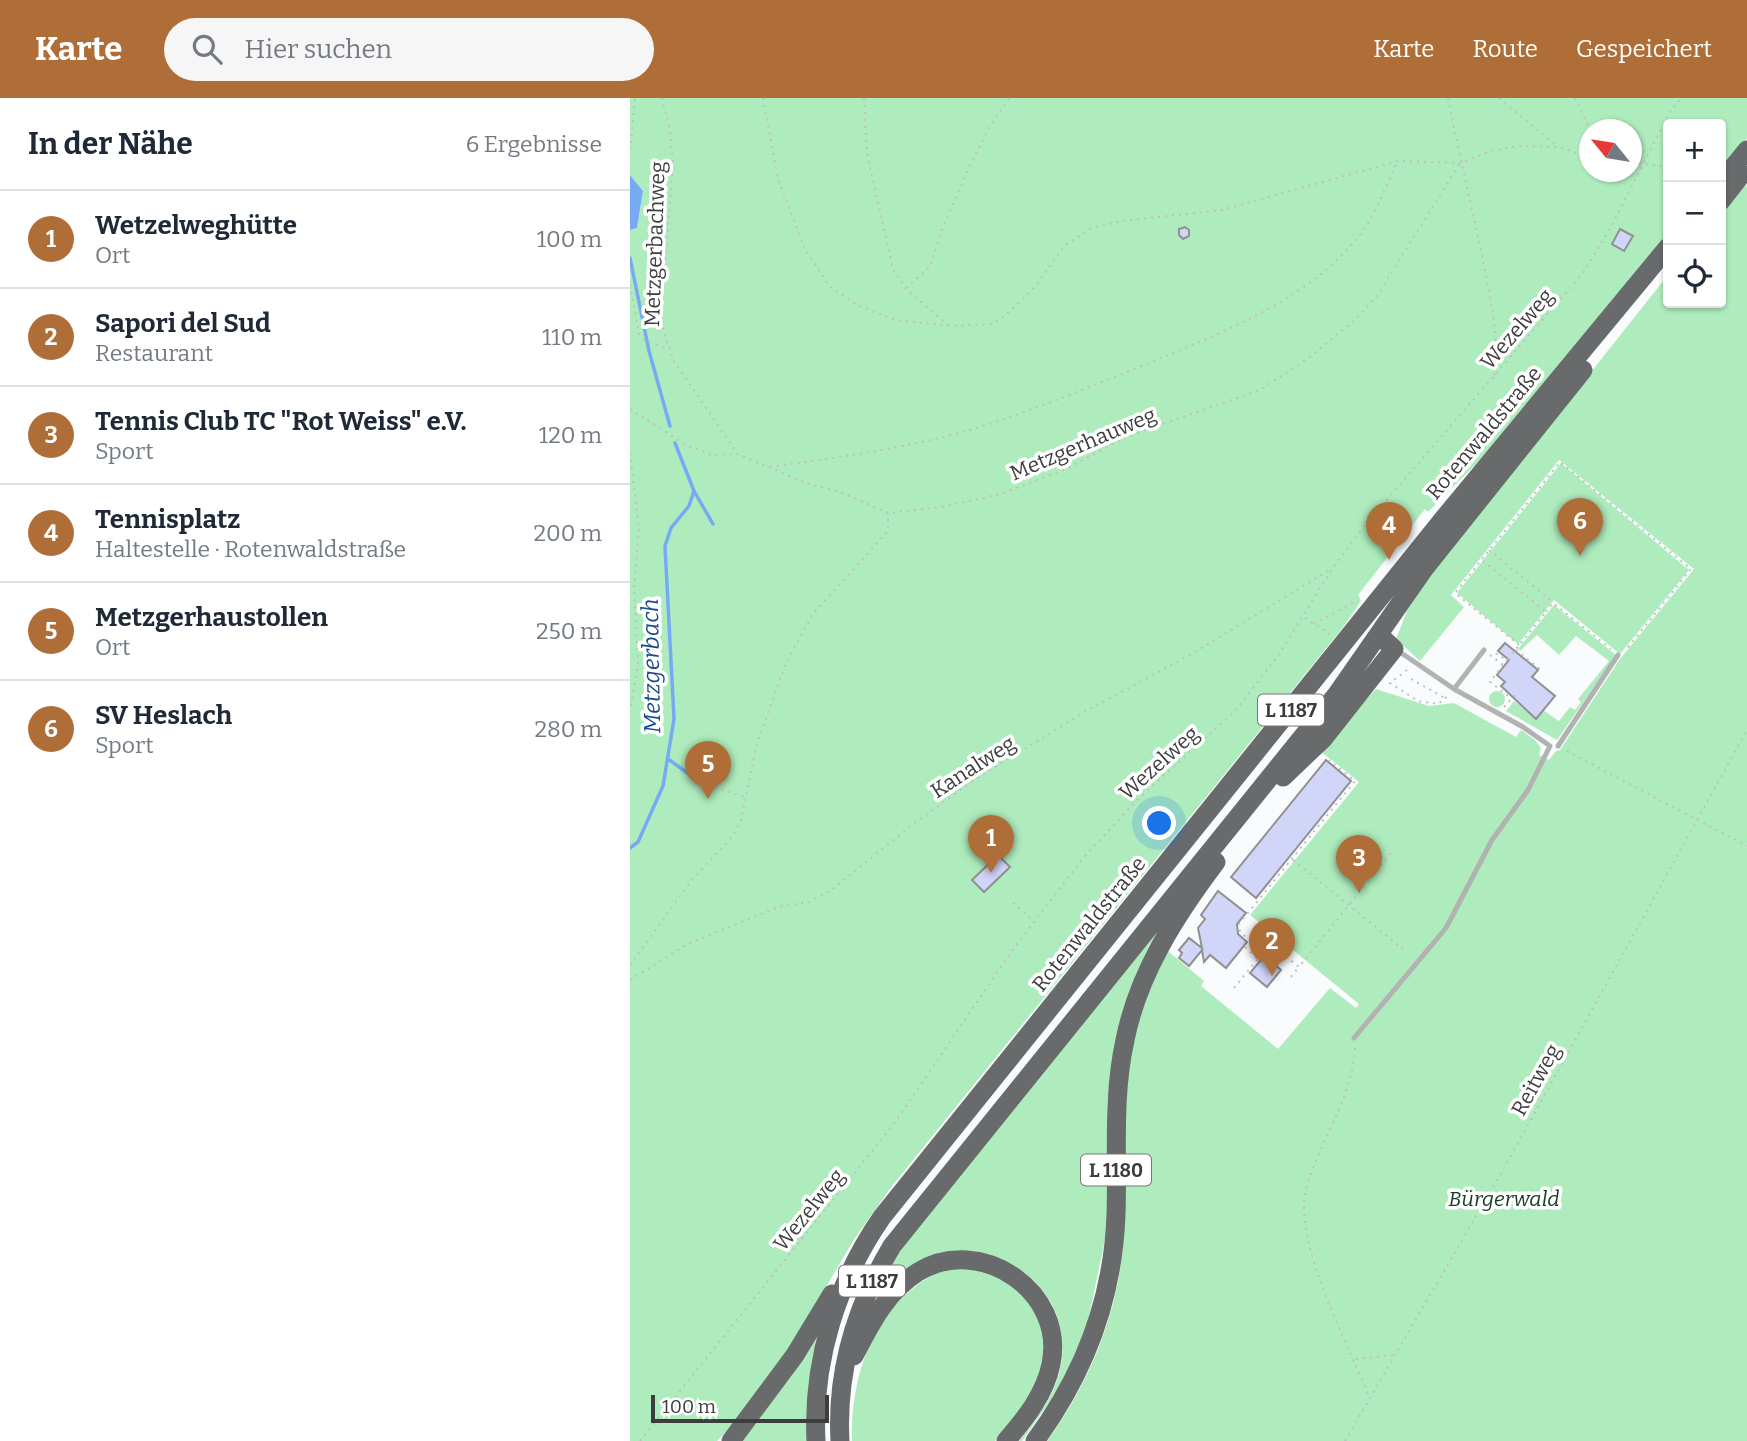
<!DOCTYPE html>
<html lang="de">
<head>
<meta charset="utf-8">
<style>
	:root { --surface:#fff; --page:#f6f6f7; --text:#1f2937; --muted:#747a83; --line:#e0e1e3; --accent:#af6e38 }
	body { margin:0; font-family:Bitter,serif; background:var(--page); color:var(--text) }
	.controls { position:absolute; right:21px; top:21px; display:grid; overflow:hidden; border-radius:7px; box-shadow:0 2px 5px #0004 }
	.controls button { width:63px; height:63px; display:grid; place-items:center; padding:0; border:0; border-bottom:2px solid var(--line); background:var(--surface); color:var(--text); font:35px sans-serif }
	.compass { position:absolute; left:949px; top:21px; width:63px; height:63px; border-radius:50%; background:var(--surface); box-shadow:0 2px 5px #0004; rotate:300deg }
	.scale { position:absolute; left:21px; bottom:18px; width:178px; box-sizing:border-box; padding-left:7px; border:4px solid #3d3d3e; border-top:0; font-size:19px; line-height:24px; white-space:nowrap; color:#3d3d3e; -webkit-text-stroke:5px #fff; paint-order:stroke }
	.you { position:absolute; left:530px; top:726px; width:24px; height:24px; margin:-18px; border:5px solid #fff; border-radius:50%; background:#1a73e8; box-shadow:0 0 0 10px #1a73e833 }
	.badge { display:grid; place-items:center; width:46px; height:46px; border-radius:50%; background:var(--accent); color:#fff; font-size:23px; font-weight:700 }
	.pin { position:absolute; translate:-50% -58px; filter:drop-shadow(0 2px 4px #0008) }
	.pin::after { content:''; position:absolute; top:37px; width:24px; height:21px; background:inherit; clip-path:polygon(0 0,100% 0,50% 100%) }
	.list { margin:0; padding:0; list-style:none }
	h2 { display:flex; justify-content:space-between; align-items:center; height:91px; margin:0; padding:0 28px; font-size:30px }
	h2 small { font-size:23px; font-weight:400; color:var(--muted) }
	.list li { display:grid; grid-template-columns:46px 1fr auto; gap:21px; align-items:center; box-sizing:border-box; height:98px; padding:0 28px; border-top:2px solid var(--line) }
	.list b { display:block; font-size:26px; white-space:nowrap }
	.list p { margin:0; font-size:23px; white-space:nowrap; color:var(--muted) }
	.list em { font-size:23px; font-style:normal; color:var(--muted) }
	.icon { flex:none; width:38px; height:38px; fill:none; stroke:currentColor; stroke-width:2; stroke-linecap:round; stroke-linejoin:round }
	.map { position:relative; flex:none; width:1117px; height:1343px; overflow:hidden }
	header { display:flex; align-items:center; gap:42px; box-sizing:border-box; height:98px; padding:0 35px; background:var(--accent); color:#fff }
	header strong { font-size:33px }
	nav { display:flex; gap:38px; margin-inline-start:auto; font-size:24px }
	.search { width:490px; height:63px; background:var(--page); display:flex; align-items:center; gap:18px; box-sizing:border-box; padding:0 24px; border-radius:38px; color:var(--muted); font-size:26px }
	main { display:flex }
	aside { flex:1; background:var(--surface) }
	.map>svg:first-child { display:block }
	.green { fill:#afecbd; fill-rule:evenodd }
	.water { fill:#76abf4 }
	.lines { fill:none; stroke-linecap:round; stroke-linejoin:round }
	.stream { stroke:#76abf4; stroke-width:3.5 }
	.building { fill:#d1d5f8; stroke:#909092; stroke-width:2 }
	.path { stroke:#bebfc1; stroke-width:2; stroke-dasharray:2 5; stroke-linecap:butt }
	.service { stroke:#b1b2b2; stroke-width:5 }
	.trunk { stroke:#686a6c; stroke-width:19 }
	.labels { text-anchor:middle; dominant-baseline:central; stroke-width:7; stroke-linejoin:round; paint-order:stroke }
	.shield { fill:#fff; stroke:#777778; stroke-width:2 }
	.shield-label { font-size:19px; font-weight:bold; fill:#3d3d3e }
	.street-label { font-size:21px; fill:#3d3d3e; stroke:#fff }
	.park-label { font-size:21px; font-style:italic; fill:#173b22; stroke:#fff }
	.water-label { font-size:23px; font-style:italic; fill:#184a8b; stroke:#fff }
</style>
</head>
<body>
<header>
<strong>Karte</strong>
<div class="search"><svg class="icon" aria-label="search" viewBox="0 0 24 24"><circle cx="10" cy="10" r="6"/><path d="M15 15l6 6"/></svg>Hier suchen</div>
<nav><a>Karte</a><a>Route</a><a>Gespeichert</a></nav>
</header>
<main>
<aside>
<h2>In der Nähe<small>6 Ergebnisse</small></h2>
<ul class="list">
<li><span class="badge">1</span><div><b>Wetzelweghütte</b><p>Ort</p></div><em>100 m</em></li>
<li><span class="badge">2</span><div><b>Sapori del Sud</b><p>Restaurant</p></div><em>110 m</em></li>
<li><span class="badge">3</span><div><b>Tennis Club TC &quot;Rot Weiss&quot; e.V.</b><p>Sport</p></div><em>120 m</em></li>
<li><span class="badge">4</span><div><b>Tennisplatz</b><p>Haltestelle · Rotenwaldstraße</p></div><em>200 m</em></li>
<li><span class="badge">5</span><div><b>Metzgerhaustollen</b><p>Ort</p></div><em>250 m</em></li>
<li><span class="badge">6</span><div><b>SV Heslach</b><p>Sport</p></div><em>280 m</em></li>
</ul>
</aside>
<div class="map">
<svg width="1117" height="1343" viewBox="0 0 1117 1343">
	<rect width="100%" height="100%" fill="#fafbfd"/>
	<!-- green -->
	<path class="green" d="M0,0H1117V40L1091,71V26H1038V135L866,346L798,414L795,411L728,497L731,503L714,528L262,1088L223,1143L147,1273L123,1306L87,1343H0V132L7,130L13,93L0,77ZM960,32H1002V74H960Z
		M1117,87V1343H417C461,1283 489,1213 494,1137C497,1091 493,1045 495,999C497,948 515,897 538,853L574,883L571,888L648,951L700,890L726,910L729,906L620,817L729,684L689,652L746,591L799,608L824,605L886,639L891,632L905,642L911,650L909,657L919,662L926,653L930,652L990,561L1064,471L929,362L821,497L834,509L790,563L766,541L777,513L799,478L1038,177V205H1091V112L1107,93Z
		M931,365L1059,472L990,556L924,502L888,546L827,495Z
		M924,507L986,557L927,642L876,613L884,603L906,620L913,612L929,623L940,609L945,612L951,604L948,601L979,563L946,538L929,557L907,537L890,553L888,551Z
		M859 601a8 8 0 1 1 16 0a8 8 0 1 1-16 0Z
		M535,820L484,953L477,1005L478,1127L457,1228L430,1289L392,1343H389C409,1317 429,1293 432,1259C440,1174 338,1123 273,1174C265,1181 255,1187 251,1197L246,1196L270,1150Z
		M312,1172C324,1172 343,1168 355,1172C371,1177 389,1191 398,1204C434,1253 399,1304 365,1343H222C221,1272 245,1205 312,1172Z
		M192,1225L179,1343H109Z"/>
	<!-- water -->
	<path class="water" d="M0,77L13,93L7,130L0,132Z"/>
	<g class="lines">
		<!-- stream -->
		<path class="stream" d="M0,160L19,253L40,328
			M64,393L83,426
			M38,661L70,684
			M0,750L8,744L33,688L44,621L35,448L41,430L59,408L64,393L45,345"/>
	</g>
	<!-- building -->
	<path class="building" d="M555,129L559,132V138L553,141L549,137V131Z
		M990,131L1003,138L994,153L982,146Z
		M875,545L908,572L902,579L925,598L906,621L871,588L875,584L867,577L879,562L868,553Z
		M696,662L721,683L626,800L601,779Z
		M368,757L380,769L354,794L342,782Z
		M588,793L616,815L607,826L608,836L617,844L596,870L580,857L574,864L572,852L559,868L549,860L552,855L549,852L559,840L572,850L568,830L575,821L571,817Z
		M634,858L651,872L637,889L620,875Z"/>
	<g class="lines">
		<!-- path -->
		<path class="path" d="M32,0L40,32L43,66L32,207L33,232L44,263L107,355
			M133,0L148,81L175,151L200,189L229,208L266,222L320,228L361,226L375,218L404,190L435,147L462,130L491,123L592,112L768,63L831,65L860,53L888,48L928,49L960,59
			M234,0L237,56L263,171L276,191L319,228
			M818,0C830,61 845,121 857,183C862,214 870,247 864,278
			M869,0L927,48
			M945,0L960,32
			M0,52L5,0
			M1002,64L1038,69
			M0,187L9,236L14,242L37,251
			M276,190L300,169L312,132L340,67L359,30L379,0
			M0,311L56,347L82,357L107,356L176,385L213,395L258,415L311,409L371,396L436,371L496,339L630,292L677,261L724,223L747,198L830,65
			M0,355L9,432L4,490L8,565L0,613
			M140,369C216,358 295,348 368,323C425,304 481,280 536,258C603,230 677,200 725,143C744,121 755,91 767,64
			M859,452L923,504
			M853,463L916,514L877,562L862,553
			M916,514L923,505L981,551
			M675,520L700,536
			M684,526L726,503
			M889,547L825,495L930,364L1061,471L995,553
			M886,552L910,571
			M860,557L873,567L877,562
			M873,567L860,584L882,601
			M777,572L760,585L788,603L808,606L819,597
			M781,581L815,600
			M874,609L888,594
			M937,653L1117,748
			M85,689L115,699
			M663,762L773,851
			M383,805L403,822
			M640,846L632,840L618,841L610,834L609,826L725,683L699,662
			M615,849L628,861
			M646,866L653,858
			M0,867L61,783L103,738L111,722L127,645L156,565L183,516L258,433V416
			M661,879L668,870
			M0,882L58,846L148,809L179,804L200,793L282,727L344,682L458,612L560,557L698,473
			M604,890L640,846L669,869L762,754
			M725,950C722,1003 689,1042 676,1092C663,1146 720,1249 740,1301
			M726,1261L763,1257
			M10,1343L266,1023L381,854L454,759L506,703L605,613L648,558L702,471L735,427L953,175L981,129L1040,14L1051,0
			M715,1343L877,1065L1117,632"/>
		<!-- service -->
		<path class="service" d="M824,591L854,552
			M928,648L988,557
			M724,940L816,830L862,742L898,692L920,648L893,629L824,591L767,552"/>
		<!-- trunk -->
		<path class="trunk" d="M1091,84L1117,52
			M1091,103L1112,76
			M653,679L694,640L764,551L749,537
			M224,1258C240,1227 256,1194 288,1174C350,1136 436,1193 421,1266C415,1296 395,1321 376,1343
			M101,1343L165,1257L202,1196
			M186,1343C182,1263 207,1184 252,1119L814,420L1038,149
			M210,1343C206,1272 226,1208 262,1148L707,596L794,471L953,272
			M405,1343C455,1275 483,1201 486,1117C488,1058 482,1001 495,942C508,876 546,817 586,764"/>
	</g>
	<g class="labels">
		<!-- shield labels -->
		<g class="shield">
			<rect x="628" y="596.5" width="66" height="31" rx="5"/>
			<rect x="451" y="1056.5" width="70" height="31" rx="5"/>
			<rect x="209" y="1167.5" width="66" height="31" rx="5"/>
		</g>
		<g class="shield-label">
			<text x="661" y="612">L 1187</text>
			<text x="486" y="1072">L 1180</text>
			<text x="242" y="1183">L 1187</text>
		</g>
		<!-- street labels -->
		<g class="street-label">
			<text transform="translate(25 146) rotate(-88)">Metzgerbachweg</text>
			<text transform="translate(887 231) rotate(-49)">Wezelweg</text>
			<text transform="translate(854 335) rotate(-50)">Rotenwaldstraße</text>
			<text transform="translate(453 346) rotate(-23)">Metzgerhauweg</text>
			<text transform="translate(529 665) rotate(-42)">Wezelweg</text>
			<text transform="translate(343 669) rotate(-33)">Kanalweg</text>
			<text transform="translate(459 826) rotate(-51)">Rotenwaldstraße</text>
			<text transform="translate(906 982) rotate(-61)">Reitweg</text>
			<text transform="translate(179 1112) rotate(-51)">Wezelweg</text>
		</g>
		<!-- park labels -->
		<g class="park-label">
			<text x="874" y="1101">Bürgerwald</text>
		</g>
		<!-- water labels -->
		<g class="water-label">
			<text transform="translate(21 568) rotate(-91)">Metzgerbach</text>
		</g>
	</g>
</svg>
<div class="controls">
<button>+</button>
<button>−</button>
<button><svg class="icon" aria-label="locate" viewBox="0 0 24 24"><circle cx="12" cy="12" r="6"/><path d="M12 2v4M12 18v4M2 12h4M18 12h4"/></svg></button>
</div>
<svg class="compass" viewBox="-18 -18 36 36"><path d="M0-13l5 13h-10z" fill="#e53935"/><path d="M0 13l5-13h-10z" fill="#747a83"/></svg>
<div class="scale">100 m</div>
<div class="you"></div>
<div class="pin badge" style="left:361px;top:775px">1</div>
<div class="pin badge" style="left:642px;top:878px">2</div>
<div class="pin badge" style="left:729px;top:795px">3</div>
<div class="pin badge" style="left:759px;top:462px">4</div>
<div class="pin badge" style="left:78px;top:701px">5</div>
<div class="pin badge" style="left:950px;top:458px">6</div>
</div>
</main>
</body>
</html>
